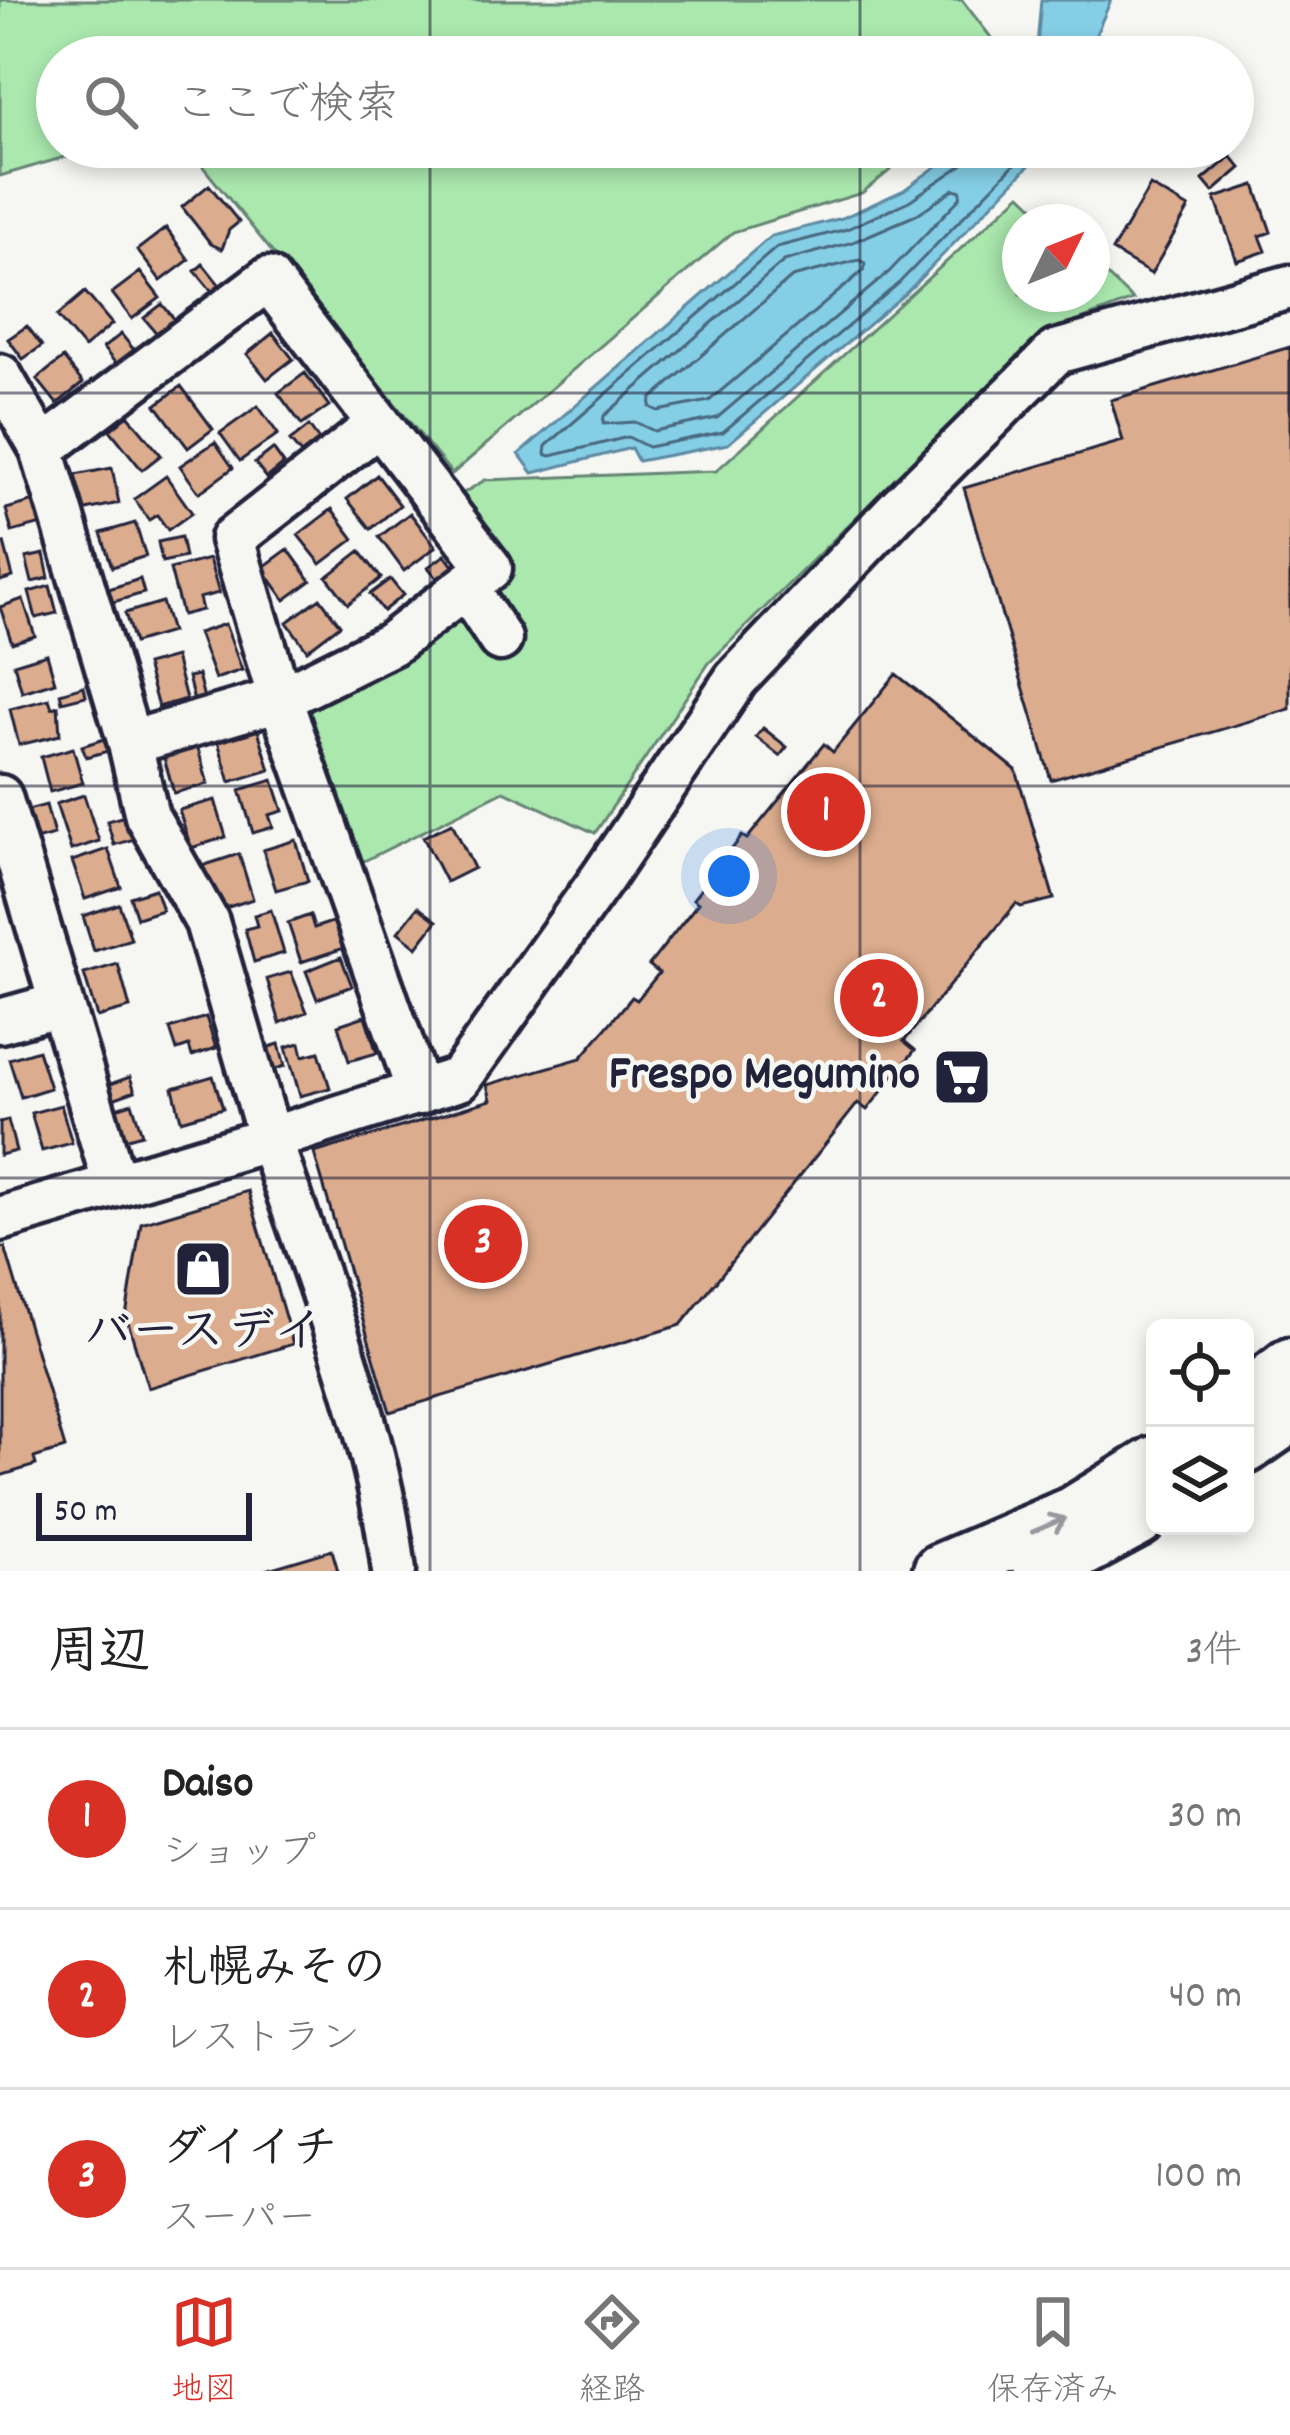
<!DOCTYPE html>
<html lang="ja">
<head>
<meta charset="utf-8">
<style>
	:root { --surface:#fff; --page:#f2f2f2; --text:#222; --muted:#767676; --line:#e0e0e0; --accent:#d93025 }
	body { margin:0; font-family:Dekko,"Klee One",sans-serif; background:var(--page); color:var(--text) }
	.controls { position:absolute; right:36px; bottom:36px; display:grid; overflow:hidden; border-radius:18px; box-shadow:0 6px 18px #0003 }
	.controls button { width:108px; height:108px; display:grid; place-items:center; padding:0; border:0; border-bottom:3px solid var(--line); background:var(--surface); color:var(--text); font:60px sans-serif }
	.compass { position:absolute; left:1002px; top:204px; width:108px; height:108px; border-radius:50%; background:var(--surface); box-shadow:0 6px 18px #0003; rotate:47deg }
	.scale { position:absolute; left:36px; bottom:30px; width:216px; box-sizing:border-box; padding-left:12px; border:6px solid #22223b; border-top:0; font-size:33px; line-height:42px; white-space:nowrap; color:#22223b; -webkit-text-stroke:9px #f6f6f2; paint-order:stroke }
	.you { position:absolute; left:729px; top:876px; width:42px; height:42px; margin:-30px; border:9px solid #fff; border-radius:50%; background:#1a73e8; box-shadow:0 0 0 18px #1a73e833 }
	.badge { display:grid; place-items:center; width:78px; height:78px; border-radius:50%; background:var(--accent); color:#fff; font-size:39px; font-weight:700 }
	.pin { position:absolute; translate:-50% -50%; border:6px solid #fff; box-shadow:0 3px 12px #0006 }
	.list { margin:0; padding:0; list-style:none }
	h2 { display:flex; justify-content:space-between; align-items:center; height:156px; margin:0; padding:0 48px; font-size:51px }
	h2 small { font-size:39px; font-weight:400; color:var(--muted) }
	.list li { display:grid; grid-template-columns:78px 1fr auto; gap:36px; align-items:center; box-sizing:border-box; height:180px; padding:0 48px; border-top:3px solid var(--line) }
	.list b { display:block; font-size:45px; white-space:nowrap }
	.list p { margin:0; font-size:39px; white-space:nowrap; color:var(--muted) }
	.list em { font-size:39px; font-style:normal; color:var(--muted) }
	.icon { flex:none; width:66px; height:66px; fill:none; stroke:currentColor; stroke-width:2; stroke-linecap:round; stroke-linejoin:round }
	.map { position:relative; flex:none; width:1290px; height:1571px; overflow:hidden }
	.search { position:absolute; background:var(--surface); box-shadow:0 6px 18px #0003; left:36px; right:36px; top:36px; height:132px; display:flex; align-items:center; gap:30px; box-sizing:border-box; padding:0 42px; border-radius:66px; color:var(--muted); font-size:45px }
	.sheet { height:696px; background:var(--surface) }
	nav { display:flex; justify-content:space-around; align-items:center; box-sizing:border-box; height:168px; border-top:3px solid var(--line); background:var(--surface); font-size:33px; color:var(--muted) }
	nav a { display:grid; justify-items:center; gap:6px }
	nav .on { color:var(--accent) }
	.map>svg:first-child { display:block }
	.green { fill:#aae8ae; stroke:#668574; stroke-width:3 }
	.water { fill:#85cfe6; stroke:#5d8aa2; stroke-width:3 }
	.lines { fill:none; stroke-linecap:round; stroke-linejoin:round }
	.shore { stroke:#4a677f; stroke-width:3 }
	.building { fill:#dbac8d; stroke:#22223b; stroke-width:3 }
	.minor-casing { stroke:#22223b; stroke-width:51 }
	.major-casing { stroke:#22223b; stroke-width:63 }
	.minor { stroke:#f6f6f2; stroke-width:42 }
	.major { stroke:#f6f6f2; stroke-width:54 }
	.oneway { stroke:#9797a0 }
	.grid { fill:none; stroke:#22223b; stroke-width:3; stroke-opacity:0.55 }
	.labels { text-anchor:middle; dominant-baseline:central; stroke-width:9; stroke-linejoin:round; paint-order:stroke }
	.poi-label { font-size:48px; font-weight:bold; fill:#22223b; stroke:#f6f6f2; text-anchor:end }
</style>
</head>
<body>
<div class="map">
<svg width="1290" height="1571" viewBox="0 0 1290 1571">
	<rect width="100%" height="100%" fill="#f6f6f2"/>
	<filter id="ink" filterUnits="userSpaceOnUse"><feTurbulence type="fractalNoise" baseFrequency=".00833" numOctaves="2"/><feDisplacementMap in="SourceGraphic" scale="24" xChannelSelector="R" yChannelSelector="G"/><feConvolveMatrix kernelMatrix="1 2 1 2 8 2 1 2 1" color-interpolation-filters="sRGB"/></filter>
	<g filter="url(#ink)">
		<!-- green -->
		<path class="green" d="M0,0H962L1000,49L994,57H57V147H99L0,176Z
			M187,147H919L862,193L733,232L452,474Z
			M1021,194L1050,222H1020V294H1092V262L1133,300L1039,336L709,663L595,833L504,791L358,864L305,713L315,698L392,661L513,567L462,494L485,480L716,471Z"/>
		<!-- water -->
		<path class="water" d="M1041,0H1111L1086,57H1036Z
			M963,147H1047L907,292L728,444L638,461L631,448L533,473L519,454L771,236L842,218L904,190Z"/>
		<g class="lines">
			<!-- shore -->
			<path class="shore" d="M971,147L965,163L909,201L847,229L777,247L546,446L545,454L551,456L628,437L648,447L723,432L899,283L1031,147
				M954,189L961,191L960,198L889,272L717,418L654,431L635,422L603,424L604,416L784,261L853,242L916,215Z
				M859,260L865,263L864,270L709,401L658,411L650,407L651,399L792,277Z"/>
		</g>
		<!-- building -->
		<path class="building" d="M1231,156L1241,168L1213,192L1203,180Z
			M209,185L239,222L229,230L222,249L211,244L182,207Z
			M1255,185L1271,232L1260,236L1266,251L1237,261L1215,198Z
			M1150,186L1189,208L1151,274L1112,251Z
			M166,228L189,260L161,281L137,250Z
			M203,264L222,288L214,294L195,271Z
			M140,272L160,298L132,319L112,293Z
			M85,292L112,324L84,348L57,316Z
			M162,304L176,321L158,335L144,318Z
			M27,326L42,346L23,359L8,339Z
			M273,333L293,359L267,379L247,354Z
			M121,334L135,351L117,365L103,348Z
			M1290,347V709L1051,780L964,488L1123,441L1111,400Z
			M63,358L83,383L57,404L37,379Z
			M305,373L329,406L302,425L278,393Z
			M181,386L213,429L188,448L156,405Z
			M258,406L278,434L240,461L220,433Z
			M128,415L161,455L142,470L110,430Z
			M309,426L319,440L301,454L290,441Z
			M215,442L233,468L199,493L180,466Z
			M273,449L284,464L267,478L255,463Z
			M112,468L119,503L82,511L75,475Z
			M377,475L400,505L371,529L347,499Z
			M166,476L192,513L168,530L157,515L149,520L134,499Z
			M35,501L42,524L12,532L6,509Z
			M332,509L354,539L321,564L298,535Z
			M410,513L436,547L404,571L379,537Z
			M135,523L146,556L112,567L101,533Z
			M181,537L185,557L162,562L158,542Z
			M4,543L13,577L0,581V544Z
			M288,549L311,581L285,600L262,568Z
			M360,551L381,578L348,604L327,577Z
			M44,554L49,578L32,582L26,558Z
			M445,555L456,570L440,582L428,567Z
			M209,559L219,593L199,598L202,610L182,615L170,569Z
			M140,579L144,593L100,606L96,593Z
			M390,579L403,595L383,611L370,594Z
			M50,586L57,613L36,618L29,592Z
			M320,598L340,625L307,650L287,622Z
			M23,599L35,636L12,643L0,607Z
			M162,602L171,632L134,643L125,613Z
			M225,624L242,670L215,679L198,633Z
			M47,654L55,682L22,692L14,664Z
			M175,657L186,699L158,707L146,665Z
			M896,674L1016,770L1054,899L1021,907L1016,904L904,1041L915,1050L867,1110L858,1103L681,1325L390,1412L314,1153L491,1100L487,1085L581,1058L632,997L637,1000L659,973L649,965L698,903L693,899L742,836L747,839L824,744L833,752Z
			M198,675L204,698L194,701L188,677Z
			M84,686L86,696L62,702L60,693Z
			M49,699L52,708L58,706L60,735L19,745L10,709Z
			M763,728L787,747L780,756L756,737Z
			M258,730L270,770L230,782L218,742Z
			M104,739L108,751L86,757L82,746Z
			M196,742L208,784L174,793L162,751Z
			M73,748L83,783L50,792L41,757Z
			M273,780L283,811L269,815L273,827L253,833L240,790Z
			M84,795L99,841L71,850L56,804Z
			M215,800L226,837L191,848L179,810Z
			M46,805L54,835L32,841L24,811Z
			M128,815L134,839L114,845L107,821Z
			M452,823L474,868L446,882L423,837Z
			M296,840L308,881L276,890L263,850Z
			M108,849L121,887L85,899L72,861Z
			M239,854L253,899L216,911L202,866Z
			M155,889L162,910L137,918L130,897Z
			M119,904L131,939L94,951L83,916Z
			M418,907L437,921L417,947L398,932Z
			M271,910L284,953L254,962L245,929L257,926L254,915Z
			M310,915L314,928L335,921L344,948L301,962L288,923Z
			M341,957L352,986L317,999L306,971Z
			M118,964L130,1008L97,1017L84,974Z
			M291,972L307,1012L280,1023L267,979Z
			M365,1016L377,1053L349,1061L338,1025Z
			M206,1017L216,1048L192,1056L189,1046L177,1050L170,1029Z
			M300,1043L303,1056L319,1052L330,1088L300,1096L286,1047Z
			M279,1044L285,1066L266,1072L260,1050Z
			M38,1050L50,1088L21,1097L9,1059Z
			M213,1076L223,1108L181,1120L173,1088Z
			M130,1077L135,1091L110,1100L105,1086Z
			M132,1103L142,1134L121,1140L112,1109Z
			M61,1105L72,1143L42,1151L31,1113Z
			M8,1120L16,1151L0,1155V1122Z
			M248,1191L293,1344L148,1388L126,1316L141,1223Z
			M5,1247L65,1448L34,1458L36,1465L0,1476V1248Z
			M332,1550L338,1571H262Z"/>
		<g class="lines">
			<!-- minor casing -->
			<g class="minor-casing">
				<path id="minor" d="M0,376L42,449L130,743L147,816L207,922L270,1139L459,1079L603,877L736,679L900,507L1056,352L1290,287
					M379,424L232,539L280,699L419,1093
					M42,449L268,279L490,568L391,644L280,699L130,743
					M466,587L500,639
					M0,797L115,1185
					M0,1021L61,1004
					M0,1219L270,1139C316,1278 377,1426 394,1571"/>
			</g>
			<!-- major casing -->
			<g class="major-casing">
				<path id="major" d="M1245,1401L1290,1366
					M1245,1446L1290,1415
					M941,1571L1074,1514L1155,1464
					M1041,1571L1138,1519"/>
			</g>
			<!-- minor -->
			<use href="#minor" class="minor"/>
			<!-- major -->
			<use href="#major" class="major"/>
		</g>
		<!-- one-way arrows -->
		<defs><path id="oneway-shaft" d="M-6 0H5M1.5-3L5.5 0L1.5 3" fill="none" stroke-width="1.6" stroke-linecap="round" stroke-linejoin="round" transform="scale(3)"/></defs>
		<use class="oneway" href="#oneway-shaft" transform="translate(1049 1525) rotate(-23)"/>
	</g>
	<!-- grid -->
	<path class="grid" d="M430,0V57M860,0V57M430,147V1571M860,147V1571M0,393H1290M0,786H1290M0,1178H1290"/>
	<!-- icons -->
	<defs>
		<g id="supermarket-square" transform="scale(3)"><rect x="-9" y="-9" width="18" height="18" rx="4" fill="#22223b" stroke="#f6f6f2"/><path d="M-6-5.5h2.5l.6 2H6L4.5 2H-2.5L-4.4-4H-6ZM-1.5 3.2a1.3 1.3 0 1 0 .1 0ZM3 3.2a1.3 1.3 0 1 0 .1 0Z" fill="#fff"/></g>
		<g id="shop-square" transform="scale(3)"><rect x="-9" y="-9" width="18" height="18" rx="4" fill="#22223b" stroke="#f6f6f2"/><path d="M-5-2.5h2.3a2.7 3.5 0 0 1 5.4 0H5L5.5 6h-11ZM-1.5-2.5h3a1.5 2.3 0 0 0-3 0Z" fill="#fff"/></g>
	</defs>
	<g fill-rule="evenodd">
		<use href="#supermarket-square" x="962" y="1077"/>
		<use href="#shop-square" x="203" y="1269"/>
	</g>
	<g class="labels">
		<!-- poi labels -->
		<g class="poi-label">
			<text x="920" y="1077">Frespo Megumino</text>
			<text x="203" y="1335" text-anchor="middle">バースデイ</text>
		</g>
	</g>
</svg>
<div class="controls">
<button><svg class="icon" aria-label="locate" viewBox="0 0 24 24"><circle cx="12" cy="12" r="6"/><path d="M12 2v4M12 18v4M2 12h4M18 12h4"/></svg></button>
<button><svg class="icon" aria-label="layers" viewBox="0 0 24 24"><path d="M12 4l9 5-9 5-9-5zM3 14l9 5 9-5"/></svg></button>
</div>
<svg class="compass" viewBox="-18 -18 36 36"><path d="M0-13l5 13h-10z" fill="#e53935"/><path d="M0 13l5-13h-10z" fill="#767676"/></svg>
<div class="scale">50 m</div>
<div class="you"></div>
<div class="pin badge" style="left:826px;top:812px">1</div>
<div class="pin badge" style="left:879px;top:998px">2</div>
<div class="pin badge" style="left:483px;top:1244px">3</div>
<div class="search"><svg class="icon" aria-label="search" viewBox="0 0 24 24"><circle cx="10" cy="10" r="6"/><path d="M15 15l6 6"/></svg>ここで検索</div>
</div>
<section class="sheet">
<h2>周辺<small>3件</small></h2>
<ul class="list">
<li><span class="badge">1</span><div><b>Daiso</b><p>ショップ</p></div><em>30 m</em></li>
<li><span class="badge">2</span><div><b>札幌みその</b><p>レストラン</p></div><em>40 m</em></li>
<li><span class="badge">3</span><div><b>ダイイチ</b><p>スーパー</p></div><em>100 m</em></li>
</ul>
</section>
<nav>
<a class="on"><svg class="icon" aria-label="map" viewBox="0 0 24 24"><path d="M3 6l6-2 6 2 6-2v14l-6 2-6-2-6 2zM9 4v14M15 6v14"/></svg>地図</a>
<a><svg class="icon" aria-label="directions" viewBox="0 0 24 24"><path d="M12 3l9 9-9 9-9-9zM9 14v-3h6M13 9l2 2-2 2"/></svg>経路</a>
<a><svg class="icon" aria-label="saved" viewBox="0 0 24 24"><path d="M7 4h10v16l-5-4-5 4z"/></svg>保存済み</a>
</nav>
</body>
</html>
